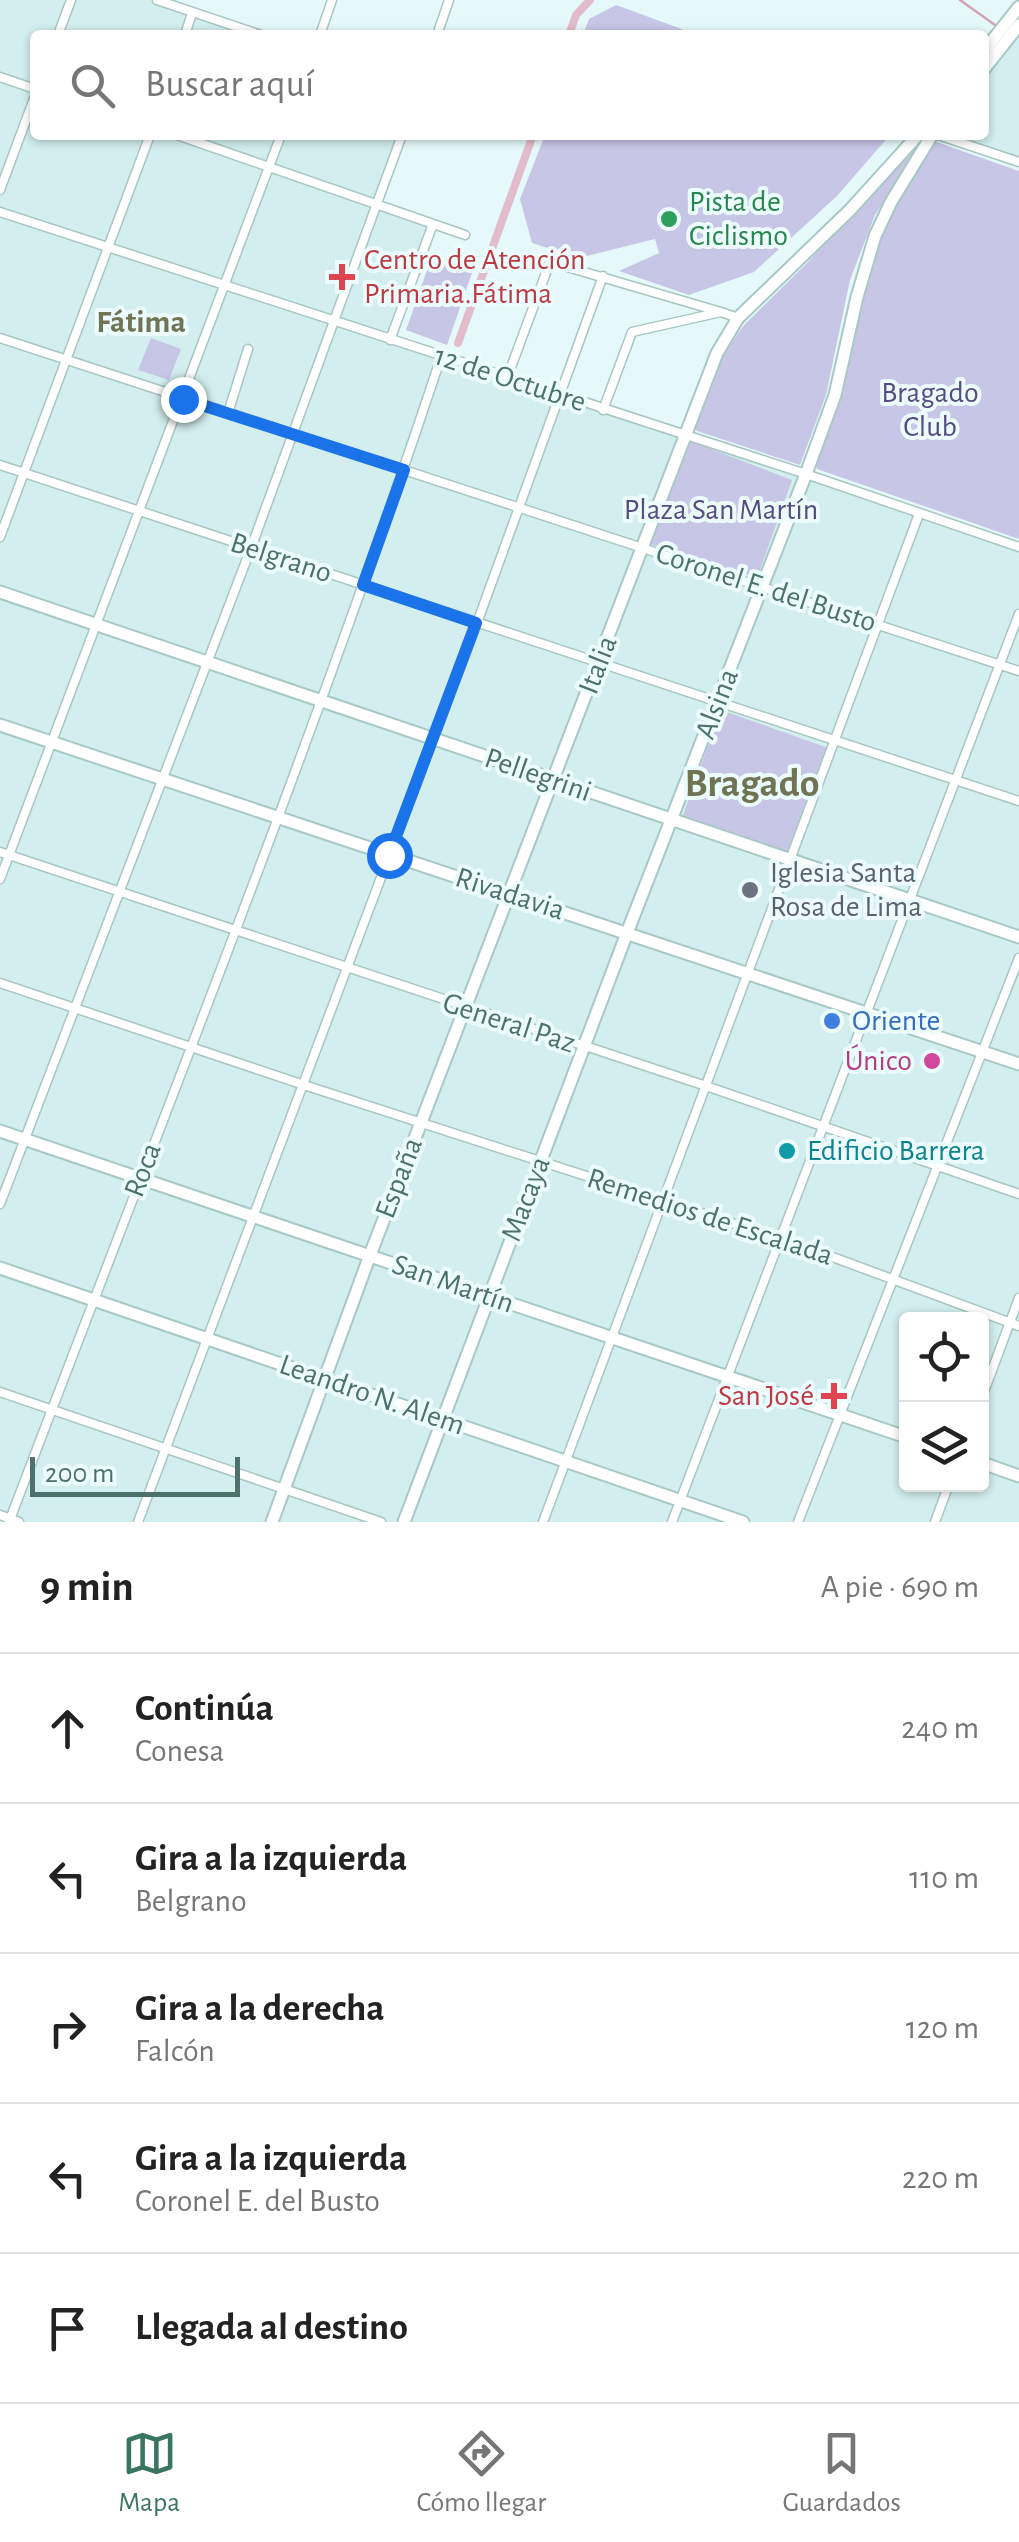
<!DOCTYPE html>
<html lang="es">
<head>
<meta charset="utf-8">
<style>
	:root { --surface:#fff; --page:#f6f6f6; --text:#222; --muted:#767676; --line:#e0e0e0; --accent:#397562 }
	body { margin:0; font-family:"Alegreya Sans",sans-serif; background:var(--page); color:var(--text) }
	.controls { position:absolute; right:30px; bottom:30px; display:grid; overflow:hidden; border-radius:10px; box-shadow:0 2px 8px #0004 }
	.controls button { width:90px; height:90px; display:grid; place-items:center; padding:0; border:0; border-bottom:2px solid var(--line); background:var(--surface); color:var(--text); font:50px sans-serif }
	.scale { position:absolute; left:30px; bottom:25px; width:210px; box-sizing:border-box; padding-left:10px; border:5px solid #4d726b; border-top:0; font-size:28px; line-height:35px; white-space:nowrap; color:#4d726b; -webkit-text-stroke:8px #ecfcfd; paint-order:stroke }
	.stop { position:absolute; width:30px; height:30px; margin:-22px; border:8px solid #1a73e8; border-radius:50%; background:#fff }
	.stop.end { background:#1a73e8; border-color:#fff; box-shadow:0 2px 10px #0008 }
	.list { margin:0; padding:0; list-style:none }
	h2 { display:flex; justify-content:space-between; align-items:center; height:130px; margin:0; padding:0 40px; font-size:42px }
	h2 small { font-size:32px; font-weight:400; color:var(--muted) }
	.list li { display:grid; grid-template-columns:65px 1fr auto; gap:30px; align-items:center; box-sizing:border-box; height:150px; padding:0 40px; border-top:2px solid var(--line) }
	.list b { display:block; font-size:38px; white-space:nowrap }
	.list p { margin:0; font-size:32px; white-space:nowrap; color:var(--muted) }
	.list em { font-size:32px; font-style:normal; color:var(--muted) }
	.icon { flex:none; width:55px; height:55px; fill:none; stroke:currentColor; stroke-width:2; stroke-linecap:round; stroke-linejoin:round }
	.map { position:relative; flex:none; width:1019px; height:1522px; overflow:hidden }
	.search { position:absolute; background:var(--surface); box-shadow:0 2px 8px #0004; left:30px; right:30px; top:30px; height:110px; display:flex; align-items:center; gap:25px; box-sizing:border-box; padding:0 35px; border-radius:10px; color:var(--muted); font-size:38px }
	.sheet { height:880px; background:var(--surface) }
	nav { display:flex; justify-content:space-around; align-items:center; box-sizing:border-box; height:140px; border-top:2px solid var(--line); background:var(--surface); font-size:28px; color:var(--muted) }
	nav a { display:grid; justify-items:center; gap:5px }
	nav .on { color:var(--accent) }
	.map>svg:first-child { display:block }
	.residential { fill:#d2eeee; fill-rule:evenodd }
	.green { fill:#c8c6e7 }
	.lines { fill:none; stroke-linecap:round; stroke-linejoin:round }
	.stream { stroke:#d3a4b6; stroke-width:2.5 }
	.canal { stroke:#e2bccb; stroke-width:8 }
	.street-casing { stroke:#a9c6c3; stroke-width:11 }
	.secondary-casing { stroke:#a7c9c5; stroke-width:15 }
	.street { stroke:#fff; stroke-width:8 }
	.secondary { stroke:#fff; stroke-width:11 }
	.route { stroke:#1a73e8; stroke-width:12 }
	.leisure-dot { fill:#2e9e5b; stroke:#ecfcfd; stroke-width:4 }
	.health-dot { fill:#e0444e; stroke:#ecfcfd; stroke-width:4 }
	.worship-dot { fill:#6b7280; stroke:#ecfcfd; stroke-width:4 }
	.shop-dot { fill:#3f7fe0; stroke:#ecfcfd; stroke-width:4 }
	.hotel-dot { fill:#d1479c; stroke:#ecfcfd; stroke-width:4 }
	.culture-dot { fill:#0f9aa8; stroke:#ecfcfd; stroke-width:4 }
	.labels { text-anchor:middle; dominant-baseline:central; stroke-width:8; stroke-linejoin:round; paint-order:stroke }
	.leisure-label { font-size:30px; fill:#27864d; stroke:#ecfcfd; text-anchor:start }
	.health-label { font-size:30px; fill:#be3a42; stroke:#ecfcfd; text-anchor:start }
	.street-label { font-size:30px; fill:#4d726b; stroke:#ecfcfd }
	.park-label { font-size:30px; fill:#554c82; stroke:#ecfcfd }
	.worship-label { font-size:30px; fill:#5b616d; stroke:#ecfcfd; text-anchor:start }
	.shop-label { font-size:30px; fill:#366cbe; stroke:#ecfcfd; text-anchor:start }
	.hotel-label { font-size:30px; fill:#b23c85; stroke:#ecfcfd; text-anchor:end }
	.culture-label { font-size:30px; fill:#0d838f; stroke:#ecfcfd; text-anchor:start }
	.neighbourhood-label { font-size:32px; font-weight:bold; fill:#707453; stroke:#ecfcfd }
	.district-label { font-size:40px; font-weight:bold; fill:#707453; stroke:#ecfcfd }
</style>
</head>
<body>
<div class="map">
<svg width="1019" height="1522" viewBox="0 0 1019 1522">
	<rect width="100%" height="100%" fill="#e6f9fa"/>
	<!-- residential -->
	<path class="residential" d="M0,0H157L261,35H35V135H402L378,203L433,224L390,339L1019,547V1522H0ZM906,1320H982V1484H906Z
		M1012,34L1019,39V162L938,135H984V69Z"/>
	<!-- green -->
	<path class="green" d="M616,5L698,35H583L589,19Z
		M545,135H890L837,196L754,272L689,295L619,271L659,253L655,239L579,258L532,243L520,199Z
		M937,142L1019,171V539L817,469L814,461L844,387L862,299L888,216L928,147Z
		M917,143L919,149L875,215L850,280L826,395L800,465L694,430L724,353L744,325L809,261Z
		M432,256L473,270L447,345L406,330Z
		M151,338L181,349L169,380L138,370Z
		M688,440L792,480L757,578L647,543Z
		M721,710L828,748L789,857L682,818Z"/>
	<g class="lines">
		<!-- stream -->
		<path class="stream" d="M960,0L995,25"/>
		<!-- canal -->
		<path class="canal" d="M569,35L576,15L590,0
			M458,343L533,135"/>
		<!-- street casing -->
		<g class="street-casing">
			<path id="street" d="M157,0L261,35
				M58,35L71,0
				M185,35L192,13
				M320,35L332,0
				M437,35L449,0
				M0,77L35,89
				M177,135L465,235
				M938,135L1019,162
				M0,190L35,96
				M0,212L806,474L1019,547
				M0,338L1019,671
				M390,340L433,224
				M507,378L550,262L721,312
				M603,410L632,332L721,312L738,318
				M228,413L248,349
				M0,465L1019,801
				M0,537L150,135
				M0,852L706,1086L1019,1194
				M0,879L281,135
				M0,983L304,1085L800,1245L1019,1326
				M0,1204L251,548L402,135
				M0,1392L381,1522
				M982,1397L1019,1298
				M0,1515L19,1522
				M9,1522C156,1135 311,750 441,357
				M138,1522L477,623L603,276
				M543,1522L919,514
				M672,1522L1019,614
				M798,1522L1019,958
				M935,1522L949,1484"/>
		</g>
		<!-- secondary casing -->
		<g class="secondary-casing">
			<path id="secondary" d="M984,51L1019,7
				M984,69L1019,25
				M0,592L1019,937
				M0,725L1019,1064
				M0,1131L906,1437
				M0,1268L743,1522
				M982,1463L1019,1476
				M272,1522L370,1255L717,353L738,318L850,210L918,135
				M404,1522L627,933L806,474L835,395L857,297L875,236L891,202L932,135"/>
		</g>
		<!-- street -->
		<use href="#street" class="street"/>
		<!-- secondary -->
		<use href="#secondary" class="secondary"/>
	</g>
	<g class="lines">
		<!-- route -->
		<path class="route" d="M183,399L404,470L363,585L476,623L389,855"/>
	</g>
	<!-- markers -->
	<circle class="leisure-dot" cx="669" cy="219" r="10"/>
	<g class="health-dot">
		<path d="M337 262h10v10h10v10h-10v10h-10v-10h-10v-10h10z"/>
		<path d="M829 1381h10v10h10v10h-10v10h-10v-10h-10v-10h10z"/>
	</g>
	<circle class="worship-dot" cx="750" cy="890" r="10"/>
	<circle class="shop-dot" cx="832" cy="1021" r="10"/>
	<circle class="hotel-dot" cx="932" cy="1061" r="10"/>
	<circle class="culture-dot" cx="787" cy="1151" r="10"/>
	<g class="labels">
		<!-- leisure labels -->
		<g class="leisure-label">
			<text x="689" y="202">Pista de<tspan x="689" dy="34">Ciclismo</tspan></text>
		</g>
		<!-- health labels -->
		<g class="health-label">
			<text x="364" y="260">Centro de Atención<tspan x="364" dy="34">Primaria.Fátima</tspan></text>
			<text x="814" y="1396" text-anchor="end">San José</text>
		</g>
		<!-- street labels -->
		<g class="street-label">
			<text transform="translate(510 379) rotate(18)">12 de Octubre</text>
			<text transform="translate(281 558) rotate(18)">Belgrano</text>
			<text transform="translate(766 588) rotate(18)">Coronel E. del Busto</text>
			<text transform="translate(598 665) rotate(-69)">Italia</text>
			<text transform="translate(717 704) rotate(-69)">Alsina</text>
			<text transform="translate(538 775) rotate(19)">Pellegrini</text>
			<text transform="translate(510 894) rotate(18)">Rivadavia</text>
			<text transform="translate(509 1023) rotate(18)">General Paz</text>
			<text transform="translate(143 1170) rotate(-69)">Roca</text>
			<text transform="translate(399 1178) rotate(-69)">España</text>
			<text transform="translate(526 1199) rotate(-69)">Macaya</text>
			<text transform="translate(710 1217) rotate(18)">Remedios de Escalada</text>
			<text transform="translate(453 1284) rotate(19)">San Martín</text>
			<text transform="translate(372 1395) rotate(19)">Leandro N. Alem</text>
		</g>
		<!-- park labels -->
		<g class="park-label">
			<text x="930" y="393">Bragado<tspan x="930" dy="34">Club</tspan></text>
			<text x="721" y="510">Plaza San Martín</text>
		</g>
		<!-- worship labels -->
		<g class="worship-label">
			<text x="770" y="873">Iglesia Santa<tspan x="770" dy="34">Rosa de Lima</tspan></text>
		</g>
		<!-- shop labels -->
		<g class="shop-label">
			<text x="852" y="1021">Oriente</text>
		</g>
		<!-- hotel labels -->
		<g class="hotel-label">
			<text x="912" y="1061">Único</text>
		</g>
		<!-- culture labels -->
		<g class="culture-label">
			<text x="807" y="1151">Edificio Barrera</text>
		</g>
		<!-- neighbourhood labels -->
		<g class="neighbourhood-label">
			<text x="141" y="322">Fátima</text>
		</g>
		<!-- district labels -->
		<g class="district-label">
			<text x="752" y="784">Bragado</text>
		</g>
	</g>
</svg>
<div class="controls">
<button><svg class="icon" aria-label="locate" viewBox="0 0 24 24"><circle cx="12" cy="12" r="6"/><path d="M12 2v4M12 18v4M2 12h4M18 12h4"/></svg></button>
<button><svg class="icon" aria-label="layers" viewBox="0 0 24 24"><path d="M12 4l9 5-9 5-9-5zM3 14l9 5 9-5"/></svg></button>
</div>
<div class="scale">200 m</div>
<div class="stop" style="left:389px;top:855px"></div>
<div class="stop end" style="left:183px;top:399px"></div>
<div class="search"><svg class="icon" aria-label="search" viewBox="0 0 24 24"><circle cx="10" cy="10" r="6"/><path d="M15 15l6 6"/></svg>Buscar aquí</div>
</div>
<section class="sheet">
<h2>9 min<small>A pie · 690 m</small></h2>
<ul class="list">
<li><svg class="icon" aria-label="ahead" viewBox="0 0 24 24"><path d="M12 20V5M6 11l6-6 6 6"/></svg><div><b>Continúa</b><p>Conesa</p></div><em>240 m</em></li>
<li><svg class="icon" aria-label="left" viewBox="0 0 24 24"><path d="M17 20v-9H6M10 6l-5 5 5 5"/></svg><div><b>Gira a la izquierda</b><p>Belgrano</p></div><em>110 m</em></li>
<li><svg class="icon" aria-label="right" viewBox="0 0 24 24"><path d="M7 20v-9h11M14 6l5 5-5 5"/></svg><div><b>Gira a la derecha</b><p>Falcón</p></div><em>120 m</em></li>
<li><svg class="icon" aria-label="left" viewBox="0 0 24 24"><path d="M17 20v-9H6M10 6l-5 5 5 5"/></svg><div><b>Gira a la izquierda</b><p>Coronel E. del Busto</p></div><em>220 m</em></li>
<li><svg class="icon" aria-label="arrive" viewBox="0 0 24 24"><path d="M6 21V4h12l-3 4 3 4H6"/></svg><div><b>Llegada al destino</b></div></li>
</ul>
</section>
<nav>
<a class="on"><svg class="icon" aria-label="map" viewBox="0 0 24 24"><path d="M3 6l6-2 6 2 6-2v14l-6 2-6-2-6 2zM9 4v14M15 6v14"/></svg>Mapa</a>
<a><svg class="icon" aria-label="directions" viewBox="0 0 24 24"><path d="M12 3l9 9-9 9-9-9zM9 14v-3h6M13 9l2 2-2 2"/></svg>Cómo llegar</a>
<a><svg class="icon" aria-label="saved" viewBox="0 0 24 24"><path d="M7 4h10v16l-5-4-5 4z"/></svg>Guardados</a>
</nav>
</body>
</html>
